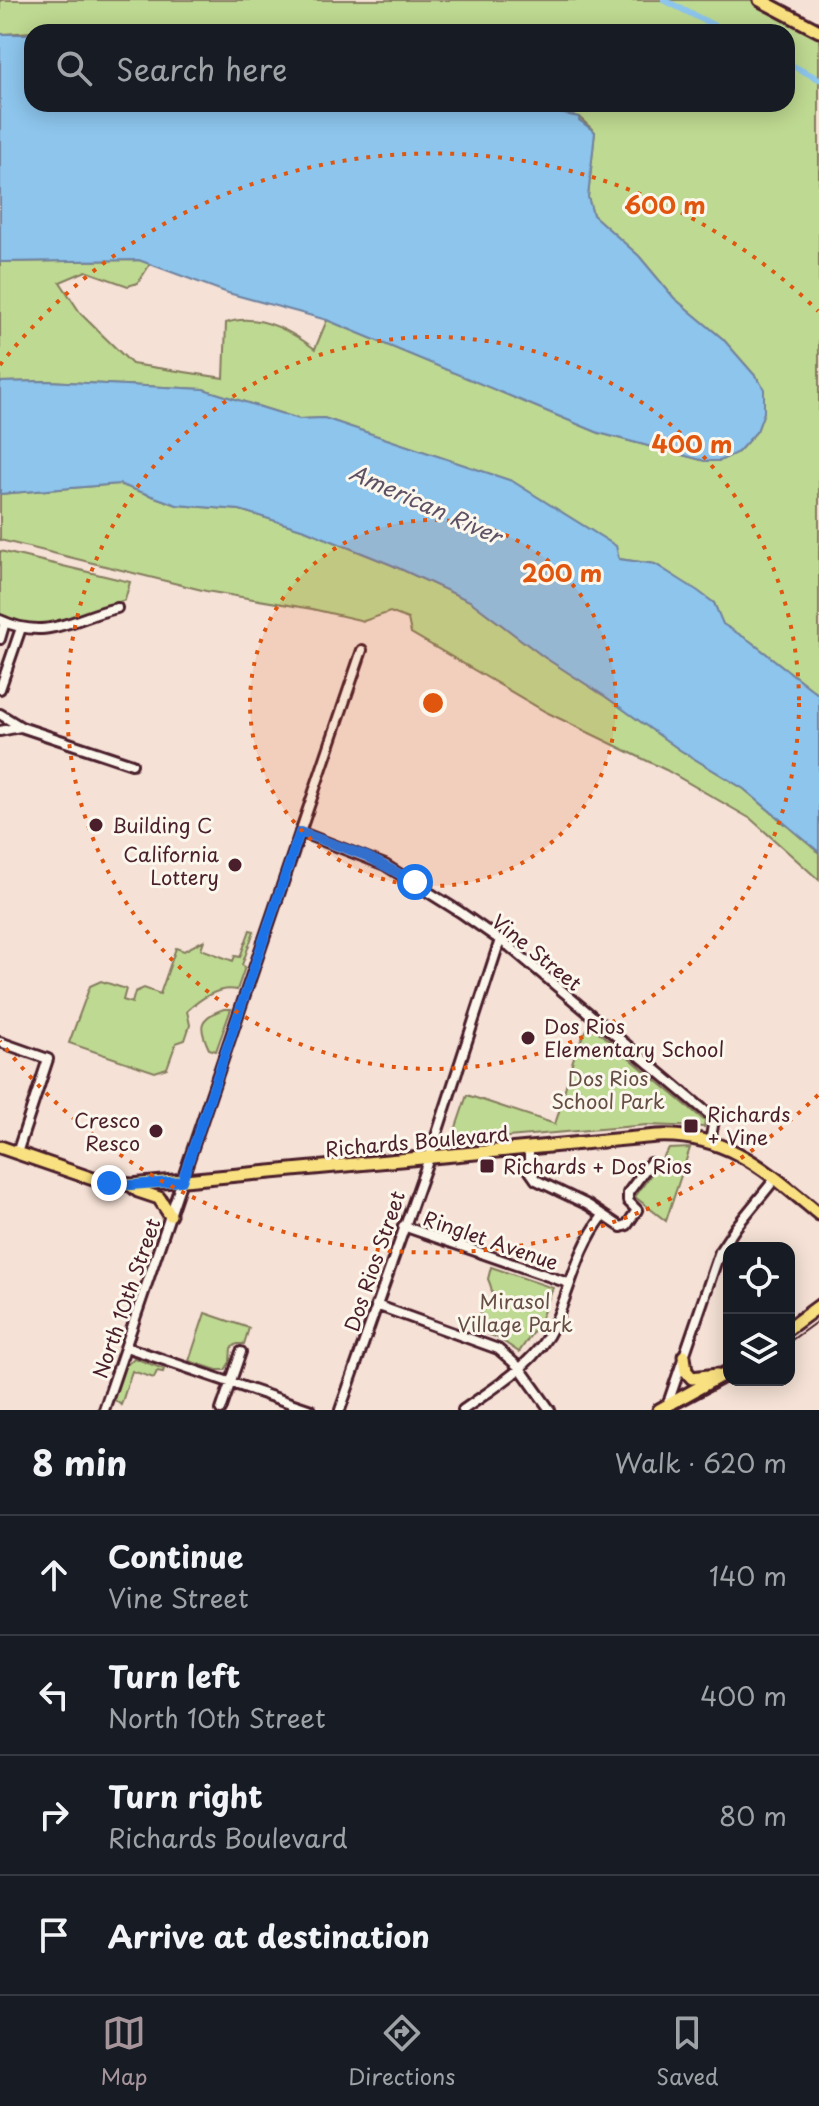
<!DOCTYPE html>
<html lang="en">
<head>
<meta charset="utf-8">
<style>
	:root { --surface:#171b24; --page:#20242c; --text:#f1f3f6; --muted:#9ea1a6; --line:#363941; --accent:#a6949b }
	body { margin:0; font-family:"Playpen Sans",sans-serif; background:var(--page); color:var(--text) }
	.controls { position:absolute; right:24px; bottom:24px; display:grid; overflow:hidden; border-radius:16px; box-shadow:0 4px 20px #0003 }
	.controls button { width:72px; height:72px; display:grid; place-items:center; padding:0; border:0; border-bottom:2px solid var(--line); background:var(--surface); color:var(--text); font:40px sans-serif }
	.stop { position:absolute; width:24px; height:24px; margin:-18px; border:6px solid #1a73e8; border-radius:50%; background:#fff }
	.stop.end { background:#1a73e8; border-color:#fff; box-shadow:0 2px 8px #0008 }
	.list { margin:0; padding:0; list-style:none }
	h2 { display:flex; justify-content:space-between; align-items:center; height:104px; margin:0; padding:0 32px; font-size:34px }
	h2 small { font-size:26px; font-weight:400; color:var(--muted) }
	.list li { display:grid; grid-template-columns:52px 1fr auto; gap:24px; align-items:center; box-sizing:border-box; height:120px; padding:0 32px; border-top:2px solid var(--line) }
	.list b { display:block; font-size:30px; white-space:nowrap }
	.list p { margin:0; font-size:26px; white-space:nowrap; color:var(--muted) }
	.list em { font-size:26px; font-style:normal; color:var(--muted) }
	.icon { flex:none; width:44px; height:44px; fill:none; stroke:currentColor; stroke-width:2; stroke-linecap:round; stroke-linejoin:round }
	.map { position:relative; flex:none; width:819px; height:1410px; overflow:hidden }
	.search { position:absolute; background:var(--surface); box-shadow:0 4px 20px #0003; left:24px; right:24px; top:24px; height:88px; display:flex; align-items:center; gap:20px; box-sizing:border-box; padding:0 28px; border-radius:24px; color:var(--muted); font-size:30px }
	.sheet { height:584px; background:var(--surface) }
	nav { display:flex; justify-content:space-around; align-items:center; box-sizing:border-box; height:112px; border-top:2px solid var(--line); background:var(--surface); font-size:22px; color:var(--muted) }
	nav a { display:grid; justify-items:center; gap:4px }
	nav .on { color:var(--accent) }
	.map>svg:first-child { display:block }
	.green { fill:#bed991; stroke:#847c5e; stroke-width:2 }
	.water { fill:#8dc5ec; stroke:#72839f; stroke-width:2 }
	.lines { fill:none; stroke-linecap:round; stroke-linejoin:round }
	.canal { stroke:#8dc5ec; stroke-width:6 }
	.minor-casing { stroke:#4a1f2b; stroke-width:14 }
	.major-casing { stroke:#4a1f2b; stroke-width:17 }
	.minor { stroke:#fbf7ec; stroke-width:8 }
	.major { stroke:#f9e181; stroke-width:11 }
	.tram { stroke:#4a1f2b; stroke-width:2 }
	.route { stroke:#1a73e8; stroke-width:10 }
	.ring { fill:none; stroke:#e0560e; stroke-width:4; stroke-dasharray:4 8 }
	.poi-dot { fill:#4a1f2b; stroke:#fbf7ec; stroke-width:3 }
	.labels { text-anchor:middle; dominant-baseline:central; stroke-width:6; stroke-linejoin:round; paint-order:stroke }
	.poi-label { font-size:20px; fill:#4a1f2b; stroke:#fbf7ec; text-anchor:start }
	.street-label { font-size:20px; fill:#4a1f2b; stroke:#fbf7ec }
	.park-label { font-size:20px; fill:#674e44; stroke:#fbf7ec }
	.water-label { font-size:22px; font-style:italic; fill:#5e5165; stroke:#fbf7ec }
	.centre { fill:#e0560e; stroke:#fbf7ec; stroke-width:4 }
	.ring-label { font-size:24px; text-anchor:middle; font-weight:bold; fill:#e0560e; stroke:#fbf7ec; stroke-width:6; stroke-linejoin:round; paint-order:stroke }
</style>
</head>
<body>
<div class="map">
<svg width="819" height="1410" viewBox="0 0 819 1410">
	<rect width="100%" height="100%" fill="#f5e1d5"/>
	<filter id="ink" filterUnits="userSpaceOnUse"><feTurbulence type="fractalNoise" baseFrequency=".0125" numOctaves="2"/><feDisplacementMap in="SourceGraphic" scale="16" xChannelSelector="R" yChannelSelector="G"/><feConvolveMatrix kernelMatrix="1 2 1 2 8 2 1 2 1" color-interpolation-filters="sRGB"/></filter>
	<g filter="url(#ink)">
		<!-- green -->
		<path class="green" d="M0,0H765L819,29V695L750,641L722,624L714,603L655,564L619,559L593,532L511,481L324,418L299,419L203,389L47,381L0,382V262L139,260L150,264L138,283L128,286L86,271L60,282L81,314L132,364L224,378L226,323C257,312 290,330 315,349L327,320L599,433L705,461L738,452L757,431L764,412L758,379L723,339L674,298L639,256L593,215L588,197L595,132L579,117L513,104H787V32H32L2,34H0Z
			M119,484L177,505L240,510L305,530L392,565L470,601L544,657L606,697L680,750L744,789L819,853V880L751,819L666,770L546,712L411,633L408,619L390,612L364,621L312,609L206,591L0,540V494Z
			M0,551L130,582L125,600C115,604 104,605 94,609C56,623 41,630 0,616Z
			M250,930L254,931L242,965L245,967L237,990C218,986 201,998 187,1011L190,1025L185,1040L176,1043L167,1068L155,1072L69,1043L90,986L101,981L126,989L123,1000L132,1003L135,992L144,988L160,994L176,948L184,951L204,940L201,949L233,961L235,956L240,957Z
			M224,1009H231L216,1051L209,1049C199,1028 197,1018 224,1009Z
			M590,1025L705,1121L704,1127L647,1125L451,1142L467,1095L555,1124C567,1091 569,1054 590,1025Z
			M690,1148L666,1221L635,1197L669,1149Z
			M491,1267L553,1288L539,1323L519,1352L498,1338L472,1328C480,1304 501,1308 488,1279Z
			M205,1313L249,1328L244,1344H237L231,1348L230,1362L225,1370H217L189,1361Z
			M134,1358L164,1369L163,1372L157,1371L154,1378L132,1371L121,1405L111,1397L121,1367L128,1364Z"/>
		<!-- water -->
		<path class="water" d="M0,34H32V104H513L579,117V120L595,132L588,197L593,215L639,256L674,298L723,339L758,379L764,389V412L757,431L738,452L720,461H705L599,433L327,320L228,293L139,260L0,262Z
			M47,381L203,389L299,419L324,418L512,481L616,546L619,559L655,564L698,591L714,603L723,624L750,641L819,695V852L744,789L680,750L606,697L544,657L470,601L392,565L305,530L240,510L177,505L119,484L0,494V382Z"/>
		<g class="lines">
			<!-- canal -->
			<path class="canal" d="M664,0L727,32
				M787,63L819,79"/>
			<!-- minor casing -->
			<g class="minor-casing">
				<path id="minor" d="M0,620C48,642 72,618 117,608
					M0,639L5,622
					M0,689L21,628
					M0,714L21,727L132,764
					M0,731L20,727
					M300,832L385,865L460,912L510,947L710,1115L714,1120L710,1142
					M0,1042L48,1059L17,1153
					M529,1148V1170L536,1180L588,1205L621,1227L627,1225L637,1210L628,1201V1193L650,1163
					M403,1226L568,1283
					M376,1305L498,1349L520,1368L550,1410
					M126,1347L311,1410
					M667,1406L720,1251L736,1227L775,1179
					M104,1410L362,650
					M221,1410L241,1352
					M340,1410L429,1158L500,940
					M463,1410C496,1386 536,1364 554,1325C571,1288 577,1250 602,1217"/>
			</g>
			<!-- major casing -->
			<g class="major-casing">
				<path id="major" d="M760,0L819,31
					M0,1147L96,1180L131,1185L657,1136C728,1133 768,1172 819,1214
					M132,1186L138,1191L159,1198L170,1215
					M789,1328L819,1306
					M684,1356L686,1371L692,1378L717,1375
					M659,1410L729,1371"/>
			</g>
			<!-- minor -->
			<use href="#minor" class="minor"/>
			<!-- major -->
			<use href="#major" class="major"/>
			<!-- tram -->
			<path class="tram" d="M789,1342L819,1320
				M676,1410L732,1380"/>
		</g>
	</g>
	<g class="lines" filter="url(#ink)">
		<!-- route -->
		<path class="route" d="M109,1183L131,1185L182,1181L300,832L366,856L415,882"/>
	</g>
	<!-- distance rings -->
	<circle cx="433" cy="703" r="183" fill="#e0560e" fill-opacity=".12"/>
	<g class="ring">
		<circle cx="433" cy="703" r="183"/>
		<circle cx="433" cy="703" r="366"/>
		<path d="M818 1095A549 549 0 0 1 0 1041M0 365A549 549 0 0 1 818 311"/>
	</g>
	<!-- markers -->
	<g class="poi-dot">
		<circle cx="96" cy="825" r="8"/>
		<circle cx="235" cy="865" r="8"/>
		<circle cx="528" cy="1038" r="8"/>
		<rect x="683" y="1118" width="16" height="16" rx="4"/>
		<circle cx="156" cy="1131" r="8"/>
		<rect x="479" y="1158" width="16" height="16" rx="4"/>
	</g>
	<g class="labels">
		<!-- poi labels -->
		<g class="poi-label">
			<text x="112" y="825">Building C</text>
			<text x="219" y="854" text-anchor="end">California<tspan x="219" dy="23">Lottery</tspan></text>
			<text x="544" y="1026">Dos Rios<tspan x="544" dy="23">Elementary School</tspan></text>
			<text x="707" y="1114">Richards<tspan x="707" dy="23">+ Vine</tspan></text>
			<text x="140" y="1120" text-anchor="end">Cresco<tspan x="140" dy="23">Resco</tspan></text>
			<text x="503" y="1166">Richards + Dos Rios</text>
		</g>
		<!-- street labels -->
		<g class="street-label">
			<text transform="translate(537 952) rotate(39)">Vine Street</text>
			<text transform="translate(417 1141) rotate(-5)">Richards Boulevard</text>
			<text transform="translate(491 1240) rotate(19)">Ringlet Avenue</text>
			<text transform="translate(374 1261) rotate(-71)">Dos Rios Street</text>
			<text transform="translate(126 1298) rotate(-71)">North 10th Street</text>
		</g>
		<!-- park labels -->
		<g class="park-label">
			<text x="608" y="1078">Dos Rios<tspan x="608" dy="23">School Park</tspan></text>
			<text x="515" y="1301">Mirasol<tspan x="515" dy="23">Village Park</tspan></text>
		</g>
		<!-- water labels -->
		<g class="water-label">
			<text transform="translate(426 503) rotate(24)">American River</text>
		</g>
	</g>
	<circle cx="433" cy="703" r="12" class="centre"/>
	<g class="ring-label">
		<text x="665" y="214">600 m</text>
		<text x="692" y="453">400 m</text>
		<text x="562" y="582">200 m</text>
	</g>
</svg>
<div class="controls">
<button><svg class="icon" aria-label="locate" viewBox="0 0 24 24"><circle cx="12" cy="12" r="6"/><path d="M12 2v4M12 18v4M2 12h4M18 12h4"/></svg></button>
<button><svg class="icon" aria-label="layers" viewBox="0 0 24 24"><path d="M12 4l9 5-9 5-9-5zM3 14l9 5 9-5"/></svg></button>
</div>
<div class="stop" style="left:415px;top:882px"></div>
<div class="stop end" style="left:109px;top:1183px"></div>
<div class="search"><svg class="icon" aria-label="search" viewBox="0 0 24 24"><circle cx="10" cy="10" r="6"/><path d="M15 15l6 6"/></svg>Search here</div>
</div>
<section class="sheet">
<h2>8 min<small>Walk · 620 m</small></h2>
<ul class="list">
<li><svg class="icon" aria-label="ahead" viewBox="0 0 24 24"><path d="M12 20V5M6 11l6-6 6 6"/></svg><div><b>Continue</b><p>Vine Street</p></div><em>140 m</em></li>
<li><svg class="icon" aria-label="left" viewBox="0 0 24 24"><path d="M17 20v-9H6M10 6l-5 5 5 5"/></svg><div><b>Turn left</b><p>North 10th Street</p></div><em>400 m</em></li>
<li><svg class="icon" aria-label="right" viewBox="0 0 24 24"><path d="M7 20v-9h11M14 6l5 5-5 5"/></svg><div><b>Turn right</b><p>Richards Boulevard</p></div><em>80 m</em></li>
<li><svg class="icon" aria-label="arrive" viewBox="0 0 24 24"><path d="M6 21V4h12l-3 4 3 4H6"/></svg><div><b>Arrive at destination</b></div></li>
</ul>
</section>
<nav>
<a class="on"><svg class="icon" aria-label="map" viewBox="0 0 24 24"><path d="M3 6l6-2 6 2 6-2v14l-6 2-6-2-6 2zM9 4v14M15 6v14"/></svg>Map</a>
<a><svg class="icon" aria-label="directions" viewBox="0 0 24 24"><path d="M12 3l9 9-9 9-9-9zM9 14v-3h6M13 9l2 2-2 2"/></svg>Directions</a>
<a><svg class="icon" aria-label="saved" viewBox="0 0 24 24"><path d="M7 4h10v16l-5-4-5 4z"/></svg>Saved</a>
</nav>
</body>
</html>
